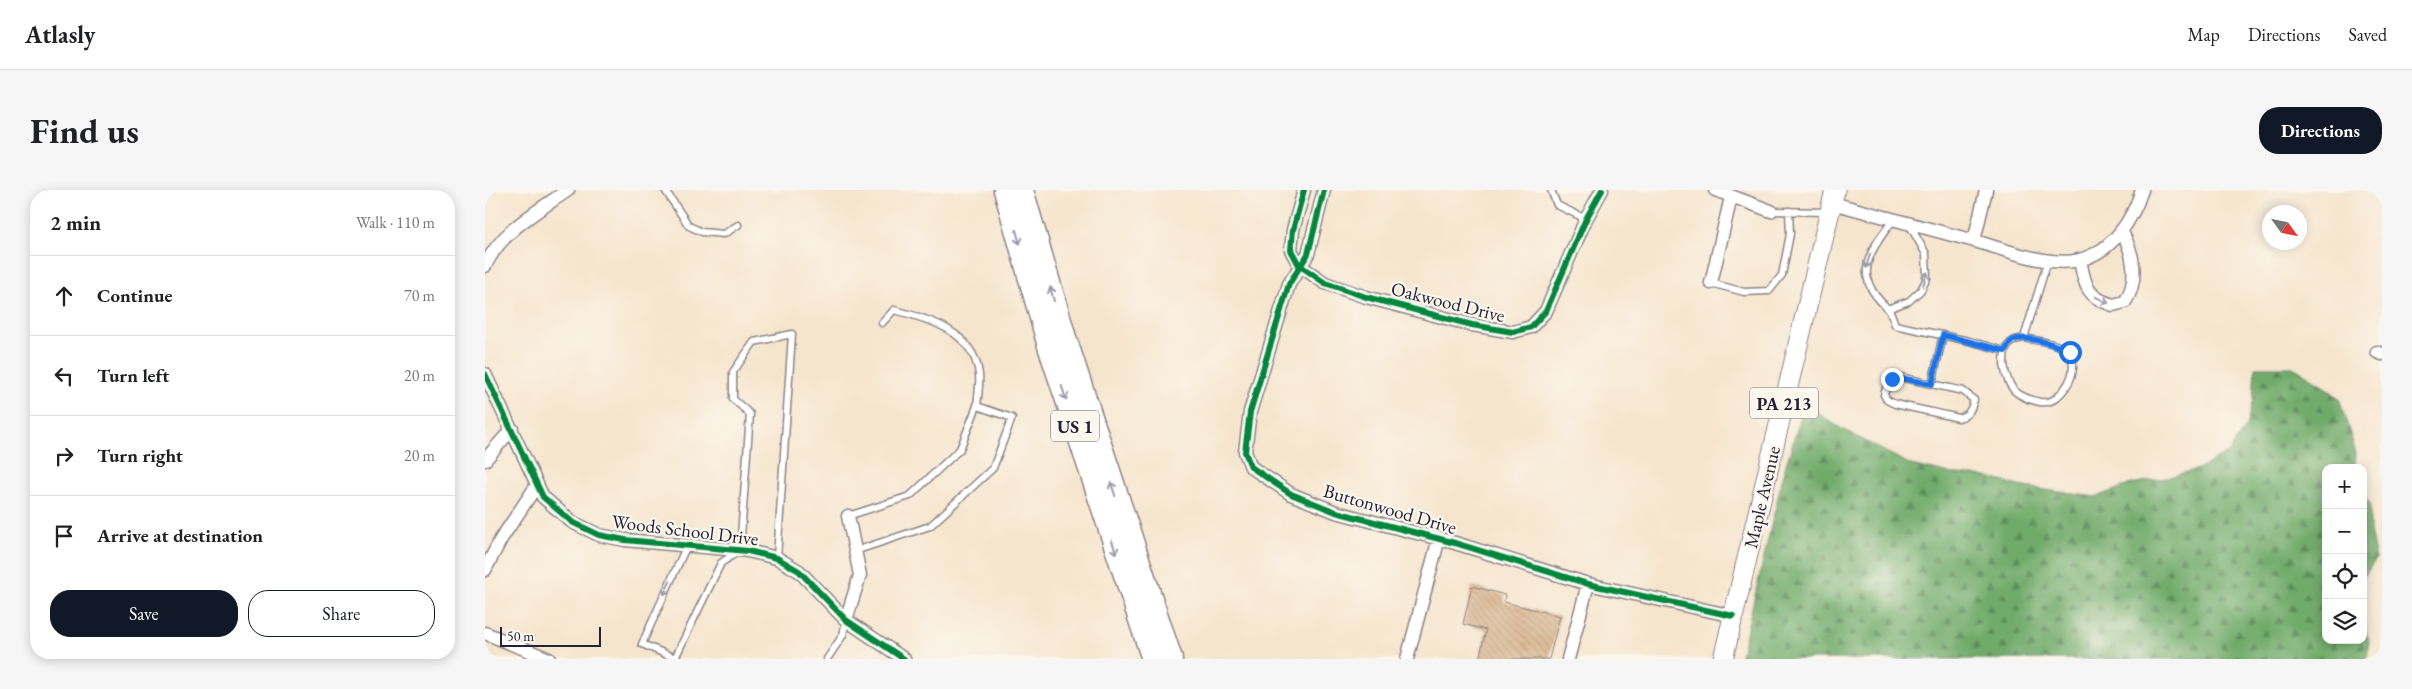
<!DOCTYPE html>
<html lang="en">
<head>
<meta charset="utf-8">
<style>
	:root { --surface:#fff; --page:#f6f6f6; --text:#202124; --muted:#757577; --line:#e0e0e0; --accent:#111827 }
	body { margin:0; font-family:"EB Garamond",serif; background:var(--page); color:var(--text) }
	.controls { position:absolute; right:15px; bottom:15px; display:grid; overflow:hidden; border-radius:10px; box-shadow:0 2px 12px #0003 }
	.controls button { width:45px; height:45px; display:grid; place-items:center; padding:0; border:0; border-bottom:1px solid var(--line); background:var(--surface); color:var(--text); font:25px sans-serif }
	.compass { position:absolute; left:1777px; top:15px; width:45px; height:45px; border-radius:50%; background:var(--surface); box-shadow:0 2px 12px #0003; rotate:123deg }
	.scale { position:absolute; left:15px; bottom:12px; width:101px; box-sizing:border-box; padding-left:5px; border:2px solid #22223b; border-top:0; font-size:14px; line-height:18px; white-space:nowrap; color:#22223b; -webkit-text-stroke:4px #fbf7ec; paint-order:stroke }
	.stop { position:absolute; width:15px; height:15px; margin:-11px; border:4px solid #1a73e8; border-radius:50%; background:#fff }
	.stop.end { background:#1a73e8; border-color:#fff; box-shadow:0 1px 5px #0008 }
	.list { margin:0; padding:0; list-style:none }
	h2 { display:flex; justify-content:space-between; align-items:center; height:65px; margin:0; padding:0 20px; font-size:21px }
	h2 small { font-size:16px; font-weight:400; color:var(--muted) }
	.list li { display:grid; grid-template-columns:32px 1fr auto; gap:15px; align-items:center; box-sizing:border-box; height:80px; padding:0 20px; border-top:1px solid var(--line) }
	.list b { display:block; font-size:19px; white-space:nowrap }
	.list em { font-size:16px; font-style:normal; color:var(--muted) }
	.actions { display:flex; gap:10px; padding:15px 20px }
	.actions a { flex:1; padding:11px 0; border:1px solid var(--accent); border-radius:20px; text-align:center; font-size:18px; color:var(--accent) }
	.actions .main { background:var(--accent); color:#fff }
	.icon { flex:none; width:28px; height:28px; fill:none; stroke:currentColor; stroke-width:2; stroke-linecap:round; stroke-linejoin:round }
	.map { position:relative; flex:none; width:1897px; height:469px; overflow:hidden; border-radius:20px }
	header { display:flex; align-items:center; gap:30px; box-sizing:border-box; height:70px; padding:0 25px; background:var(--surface); border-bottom:1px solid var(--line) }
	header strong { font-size:24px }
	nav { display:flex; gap:28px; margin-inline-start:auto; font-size:18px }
	.intro { display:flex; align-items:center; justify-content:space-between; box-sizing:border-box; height:120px; padding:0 30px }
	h1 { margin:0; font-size:35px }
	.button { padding:12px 22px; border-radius:20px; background:var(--accent); color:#fff; font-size:18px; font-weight:700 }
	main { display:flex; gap:30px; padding:0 30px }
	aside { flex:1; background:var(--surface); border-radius:20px; box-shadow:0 2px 12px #0003 }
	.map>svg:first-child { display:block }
	.forest { fill:url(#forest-firs); stroke:#4a6653 }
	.building { fill:url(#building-back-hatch) }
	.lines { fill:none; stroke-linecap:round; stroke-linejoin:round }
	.service-casing { stroke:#8c8484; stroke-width:9 }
	.minor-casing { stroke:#8c8484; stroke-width:15 }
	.primary-casing { stroke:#8c8484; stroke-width:21 }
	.motorway-casing { stroke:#8c8484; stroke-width:25 }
	.service { stroke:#fff; stroke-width:6 }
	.minor { stroke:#fff; stroke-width:12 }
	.primary { stroke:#fff; stroke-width:19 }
	.motorway { stroke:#fff; stroke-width:22 }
	.cycleway-casing { stroke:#fbf7ec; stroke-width:9 }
	.cycleway { stroke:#00873e; stroke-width:6 }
	.oneway { stroke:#9c9ca7 }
	.route { stroke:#1a73e8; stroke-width:6 }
	.labels { text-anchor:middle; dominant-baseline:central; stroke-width:4.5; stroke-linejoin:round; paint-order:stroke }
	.shield { fill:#fbf7ec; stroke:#636270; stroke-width:1 }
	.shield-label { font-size:18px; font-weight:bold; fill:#22223b }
	.street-label { font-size:19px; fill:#22223b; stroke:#fbf7ec }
</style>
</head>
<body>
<header>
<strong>Atlasly</strong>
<nav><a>Map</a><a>Directions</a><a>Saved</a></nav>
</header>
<div class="intro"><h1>Find us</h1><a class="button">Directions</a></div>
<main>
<aside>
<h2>2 min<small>Walk · 110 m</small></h2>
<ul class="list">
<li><svg class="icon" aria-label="ahead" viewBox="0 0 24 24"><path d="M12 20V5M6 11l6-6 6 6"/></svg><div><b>Continue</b></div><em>70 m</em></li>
<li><svg class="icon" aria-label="left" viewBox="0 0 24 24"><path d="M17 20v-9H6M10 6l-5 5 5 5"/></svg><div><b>Turn left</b></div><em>20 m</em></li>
<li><svg class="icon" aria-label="right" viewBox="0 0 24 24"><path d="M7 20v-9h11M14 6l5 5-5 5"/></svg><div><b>Turn right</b></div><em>20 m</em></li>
<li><svg class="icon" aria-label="arrive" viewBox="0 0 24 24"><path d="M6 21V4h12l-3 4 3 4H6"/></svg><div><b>Arrive at destination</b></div></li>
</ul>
<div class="actions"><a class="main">Save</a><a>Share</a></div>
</aside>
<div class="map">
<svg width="1897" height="469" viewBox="0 0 1897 469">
	<defs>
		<pattern id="forest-firs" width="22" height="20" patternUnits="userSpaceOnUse" patternTransform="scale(1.25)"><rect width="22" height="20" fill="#71ab6b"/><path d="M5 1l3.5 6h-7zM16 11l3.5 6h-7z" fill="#5c8b59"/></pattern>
		<pattern id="building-back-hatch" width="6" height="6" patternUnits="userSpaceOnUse" patternTransform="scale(1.25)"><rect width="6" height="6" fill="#d9b690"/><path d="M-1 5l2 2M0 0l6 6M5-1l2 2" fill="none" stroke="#ba9c7d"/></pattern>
	</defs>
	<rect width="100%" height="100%" fill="#fbf7ec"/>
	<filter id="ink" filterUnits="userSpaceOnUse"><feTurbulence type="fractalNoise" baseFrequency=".02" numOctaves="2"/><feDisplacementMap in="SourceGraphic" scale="10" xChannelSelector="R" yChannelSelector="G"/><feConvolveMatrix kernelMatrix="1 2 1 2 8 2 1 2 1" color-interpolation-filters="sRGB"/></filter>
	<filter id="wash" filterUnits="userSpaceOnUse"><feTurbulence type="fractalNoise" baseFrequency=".0096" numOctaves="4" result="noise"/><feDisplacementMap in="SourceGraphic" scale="20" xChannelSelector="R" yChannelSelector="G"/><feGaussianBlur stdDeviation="1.12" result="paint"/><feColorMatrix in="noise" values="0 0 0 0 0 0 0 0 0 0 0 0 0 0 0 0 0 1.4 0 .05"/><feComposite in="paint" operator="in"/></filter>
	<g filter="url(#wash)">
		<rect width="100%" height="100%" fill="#f6e5cd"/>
		<!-- forest -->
		<path class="forest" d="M1770,177H1808L1835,193L1854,208L1871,263L1870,278H1841V450H1878V431L1884,451L1882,469H1255L1299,281L1321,210L1337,226L1357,239L1426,275L1462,283L1503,287L1533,296L1611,307L1646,294L1681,288L1716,278L1744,262L1761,236L1768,209Z
			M1878,305L1885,314V341L1891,369L1878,388Z"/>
		<g id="blocks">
			<!-- building -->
			<path class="building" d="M987,396L1020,405L1019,412L1075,426L1064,469H994L1001,440L978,434Z"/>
		</g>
	</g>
	<g filter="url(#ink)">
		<use href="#blocks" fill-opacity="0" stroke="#8c8484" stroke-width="1"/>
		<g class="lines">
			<!-- service casing -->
			<g class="service-casing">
				<path id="service" d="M180,0L204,36L217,42L239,44L253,35
					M1066,0L1072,15L1101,29
					M1286,21L1343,22
					M1409,29C1391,53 1369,78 1391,106C1403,121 1404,115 1410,135L1484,151L1520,161
					M1226,93L1259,102L1284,101L1297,85L1305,44L1304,21
					M1405,118L1424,111L1436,100L1442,88L1441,64L1424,34
					M397,133L409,120C445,129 488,141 494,184C495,194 493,206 492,216
					M1539,148C1558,152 1590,153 1588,178C1587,190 1581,199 1572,207C1568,211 1561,213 1555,212C1546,210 1538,208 1531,202C1519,192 1513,160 1528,151C1531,149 1536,149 1539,148L1563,70
					M1415,187L1478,201L1489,210C1486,220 1484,225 1474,228L1410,214L1402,210L1399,205C1402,194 1403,189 1415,187Z
					M1447,194L1458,145
					M363,326L425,306L475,259L492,216L527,228L508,278L445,336L370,361
					M202,355L157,454L190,468L236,373L255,360L265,224L248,209V182L269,152L307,144L292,368
					M342,469L358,445L361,430"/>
			</g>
			<!-- minor casing -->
			<g class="minor-casing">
				<path id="minor" d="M819,0L808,40L806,60L814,75L840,93L881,107L987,135L1028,142L1046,137L1061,121L1101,29L1117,0
					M839,0L823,64L804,94L765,222L760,262L766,277L806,304L851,322L970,353L1103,394L1248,426
					M1230,0L1286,21
					M1347,13C1393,25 1440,38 1486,50C1516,58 1564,78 1594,70C1627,62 1647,31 1657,0
					M1489,51L1501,0
					M1595,70C1600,95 1601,107 1628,115L1640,112C1654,90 1649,64 1637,42
					M0,76C17,40 52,22 83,0
					M1226,93L1246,7
					M1892,162L1897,164
					M0,184L58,307L87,332L114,345L140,350L263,361L292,368L314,381L361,430L419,469
					M0,270L27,239
					M0,380L16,349L52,295
					M361,430L375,385L363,326
					M0,443L64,469
					M922,469L954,348
					M1083,469L1103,394"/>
			</g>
			<!-- primary casing -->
			<g class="primary-casing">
				<path id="primary" d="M1238,469L1350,0"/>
			</g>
			<!-- motorway casing -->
			<g class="motorway-casing">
				<path id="motorway" d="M520,0L564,156L668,469
					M537,0L581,151L686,469"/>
			</g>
			<!-- service -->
			<use href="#service" class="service"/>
			<!-- minor -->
			<use href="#minor" class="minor"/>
			<!-- primary -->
			<use href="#primary" class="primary"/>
			<!-- motorway -->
			<use href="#motorway" class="motorway"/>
			<!-- cycleway casing -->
			<g class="cycleway-casing">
				<path id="cycleway" d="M819,0L808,40L806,60L814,75L840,93L881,107L987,135L1028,142L1046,137L1061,121L1101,29L1117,0
					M839,0L823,64L804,94L765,222L760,262L766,277L806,304L851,322L970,353L1103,394L1248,426
					M0,184L58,307L87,332L114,345L140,350L263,361L292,368L314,381L361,430L419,469"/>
			</g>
			<!-- cycleway -->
			<use href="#cycleway" class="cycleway"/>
		</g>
		<!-- one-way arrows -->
		<defs><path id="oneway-shaft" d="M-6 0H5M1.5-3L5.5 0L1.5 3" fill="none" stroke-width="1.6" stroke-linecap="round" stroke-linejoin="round" transform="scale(1.25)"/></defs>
		<g class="oneway">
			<use href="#oneway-shaft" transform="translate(533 47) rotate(74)"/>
			<use href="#oneway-shaft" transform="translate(1383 71) rotate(106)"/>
			<use href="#oneway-shaft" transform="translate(1440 89) rotate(-73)"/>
			<use href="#oneway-shaft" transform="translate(567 104) rotate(-106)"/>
			<use href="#oneway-shaft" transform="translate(1617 110) rotate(27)"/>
			<use href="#oneway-shaft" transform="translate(579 203) rotate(72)"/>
			<use href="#oneway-shaft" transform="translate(628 299) rotate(-108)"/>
			<use href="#oneway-shaft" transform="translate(629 357) rotate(72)"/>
			<use href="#oneway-shaft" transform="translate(182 398) rotate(115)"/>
		</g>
	</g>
	<g class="lines" filter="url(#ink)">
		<!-- route -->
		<path class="route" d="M1407,189L1415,188L1447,194L1458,145L1520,161C1522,158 1524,153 1527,151C1539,143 1574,156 1585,162"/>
	</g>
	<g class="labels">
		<!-- shield labels -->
		<g class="shield">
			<rect x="1265" y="197.5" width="68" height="31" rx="4"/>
			<rect x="566" y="220.5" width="48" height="31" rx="4"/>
		</g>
		<g class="shield-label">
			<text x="1299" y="213">PA 213</text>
			<text x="590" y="236">US 1</text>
		</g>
		<!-- street labels -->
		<g class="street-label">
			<text transform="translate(963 112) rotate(14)">Oakwood Drive</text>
			<text transform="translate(1277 307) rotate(-77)">Maple Avenue</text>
			<text transform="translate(905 319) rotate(16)">Buttonwood Drive</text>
			<text transform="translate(200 340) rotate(7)">Woods School Drive</text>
		</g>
	</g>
</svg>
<div class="controls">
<button>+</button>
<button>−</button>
<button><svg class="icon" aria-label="locate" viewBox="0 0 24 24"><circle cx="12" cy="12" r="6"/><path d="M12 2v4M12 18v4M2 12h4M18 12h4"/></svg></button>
<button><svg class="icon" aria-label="layers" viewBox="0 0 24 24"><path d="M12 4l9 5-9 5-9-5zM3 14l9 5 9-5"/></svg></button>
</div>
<svg class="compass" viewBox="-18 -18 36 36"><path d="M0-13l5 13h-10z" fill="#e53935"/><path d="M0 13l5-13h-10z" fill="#757577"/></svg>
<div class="scale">50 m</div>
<div class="stop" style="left:1585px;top:162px"></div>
<div class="stop end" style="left:1407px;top:189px"></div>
</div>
</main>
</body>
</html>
